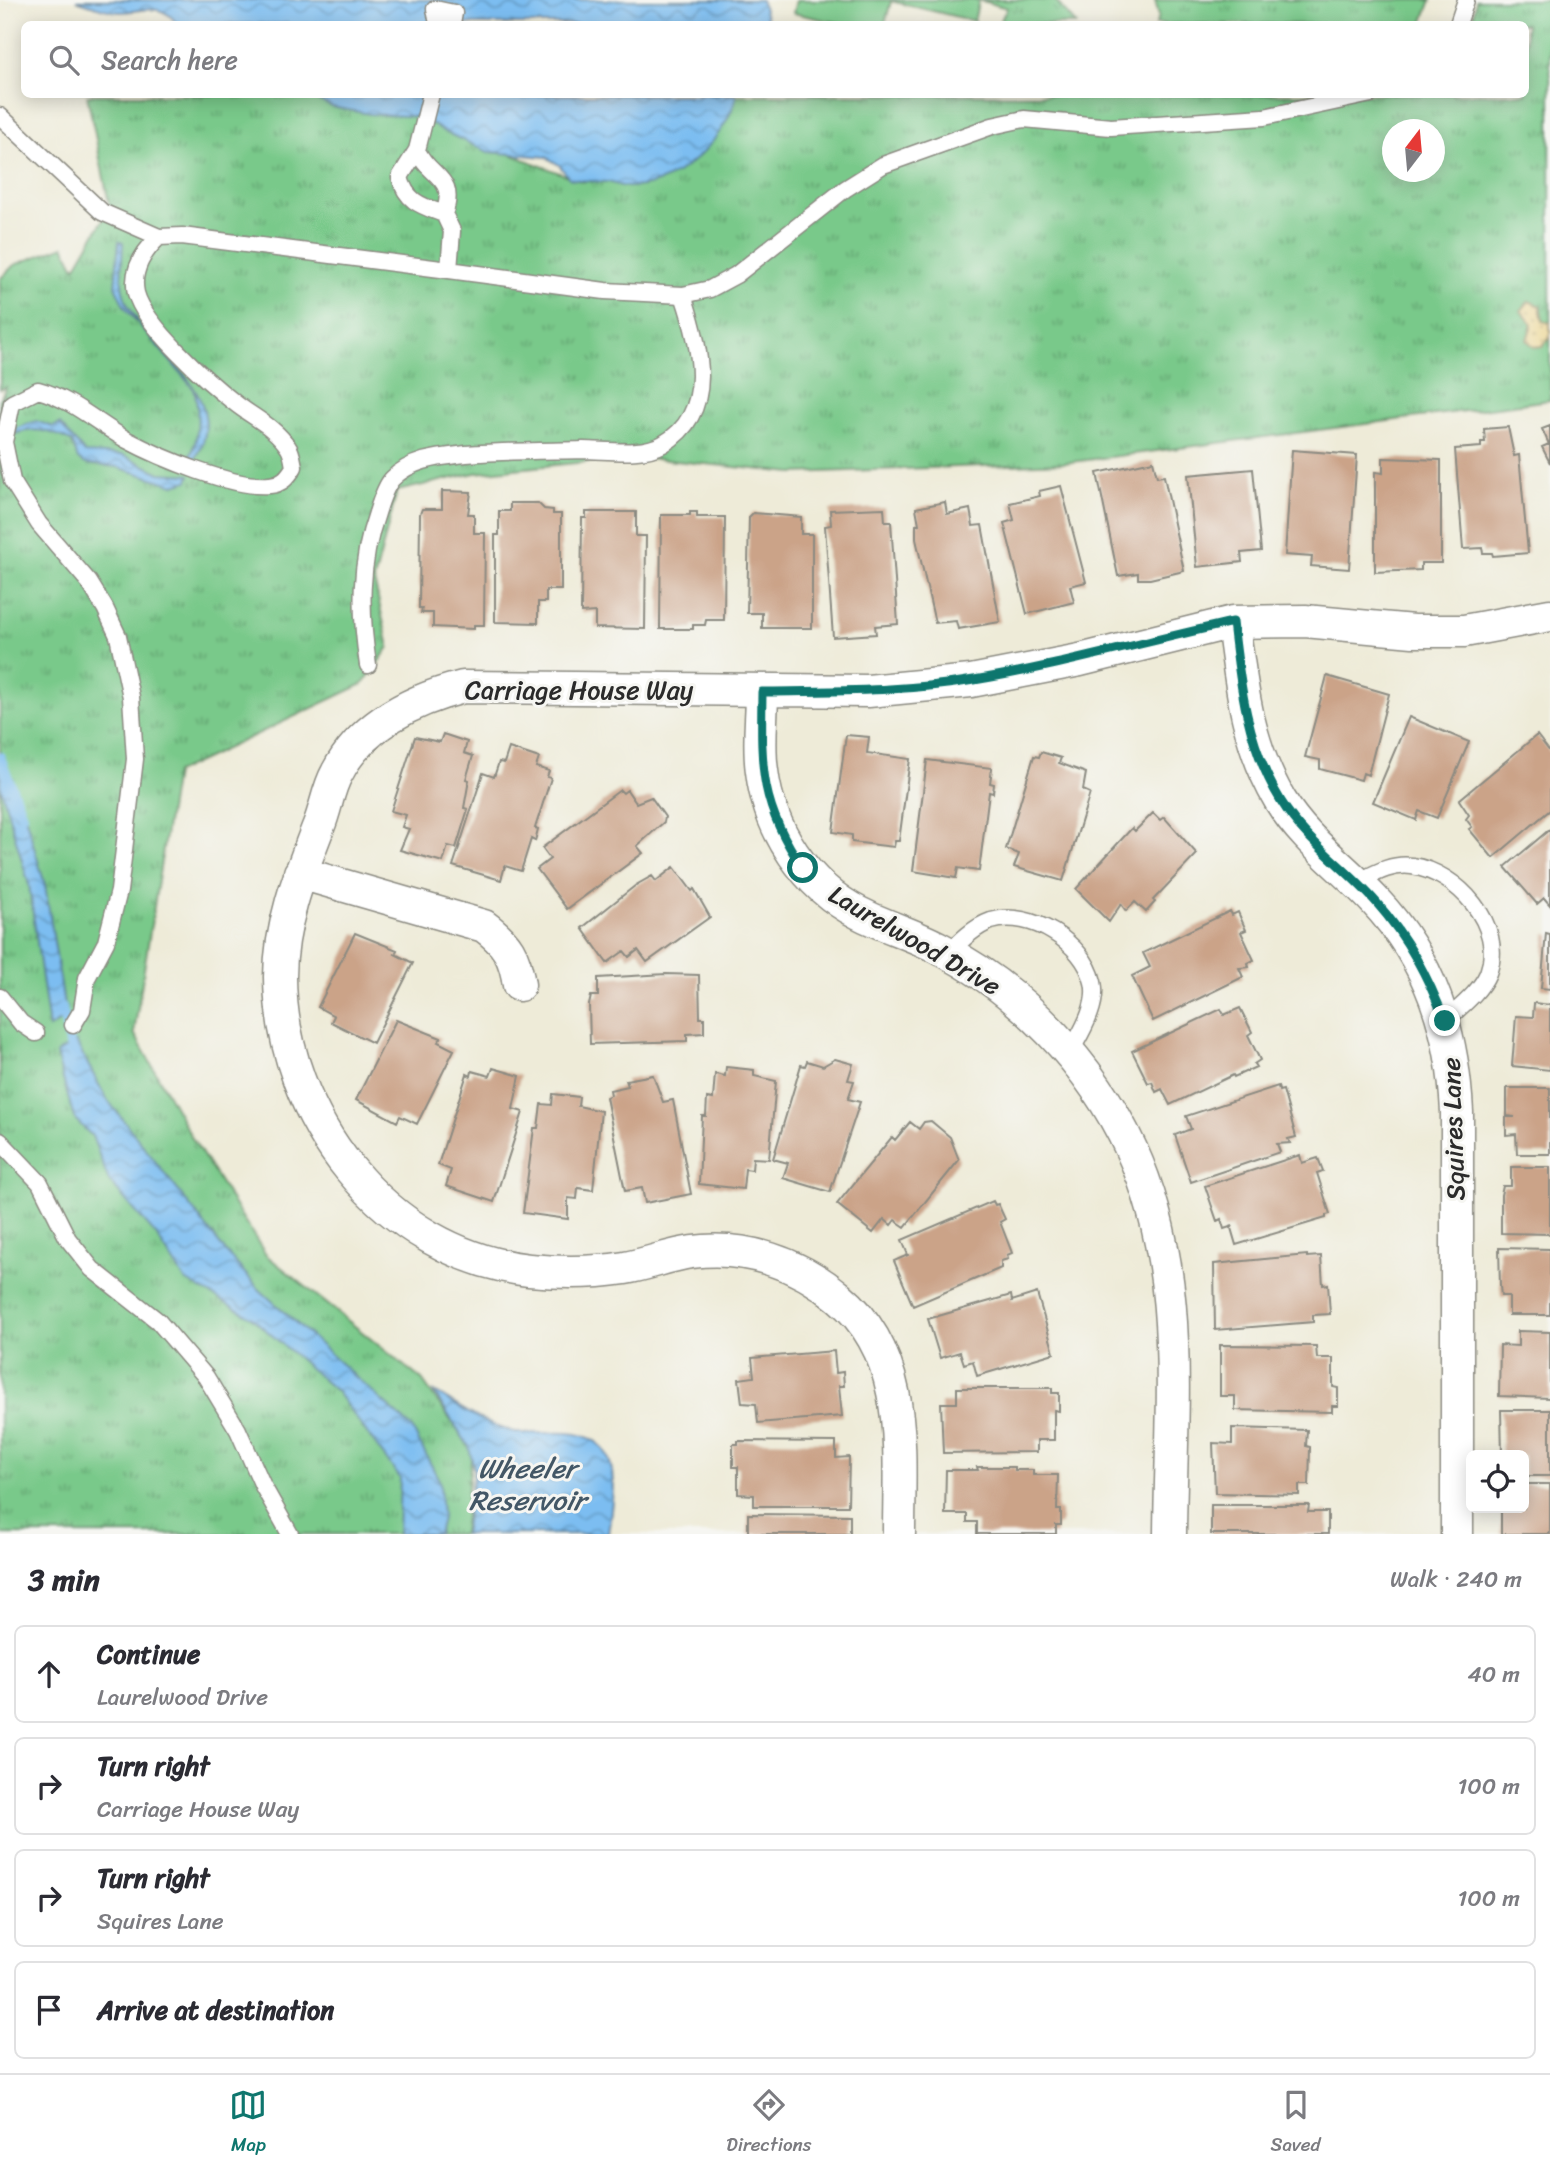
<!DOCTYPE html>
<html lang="en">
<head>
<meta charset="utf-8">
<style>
	:root { --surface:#fff; --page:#f2f2f3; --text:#2b2b33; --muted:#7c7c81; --line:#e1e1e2; --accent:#0f766e }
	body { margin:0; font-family:Sriracha,sans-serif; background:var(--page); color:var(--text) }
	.controls { position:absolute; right:21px; bottom:21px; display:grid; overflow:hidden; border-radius:10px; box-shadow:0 4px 18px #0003 }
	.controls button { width:63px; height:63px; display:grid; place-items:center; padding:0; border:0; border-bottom:2px solid var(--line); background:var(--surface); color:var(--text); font:35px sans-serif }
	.compass { position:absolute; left:1382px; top:119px; width:63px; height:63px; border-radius:50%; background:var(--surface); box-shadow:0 4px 18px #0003; rotate:16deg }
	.stop { position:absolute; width:21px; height:21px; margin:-16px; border:5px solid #0f766e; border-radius:50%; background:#fff }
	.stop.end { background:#0f766e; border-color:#fff; box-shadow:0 2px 7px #0008 }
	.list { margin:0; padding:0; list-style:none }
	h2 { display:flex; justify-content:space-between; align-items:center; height:91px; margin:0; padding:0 28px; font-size:30px }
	h2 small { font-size:23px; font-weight:400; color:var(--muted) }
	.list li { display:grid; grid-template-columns:46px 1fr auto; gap:21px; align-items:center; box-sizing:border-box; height:98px; margin:0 14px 14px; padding:0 14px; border:2px solid var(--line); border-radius:10px }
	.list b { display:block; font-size:26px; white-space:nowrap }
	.list p { margin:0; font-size:23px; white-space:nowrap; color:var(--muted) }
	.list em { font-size:23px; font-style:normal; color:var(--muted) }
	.icon { flex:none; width:38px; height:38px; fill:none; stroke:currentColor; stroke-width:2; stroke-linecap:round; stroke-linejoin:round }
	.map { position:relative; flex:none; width:1550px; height:1534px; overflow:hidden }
	.search { position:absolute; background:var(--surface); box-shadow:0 4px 18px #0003; left:21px; right:21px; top:21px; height:77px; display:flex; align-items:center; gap:18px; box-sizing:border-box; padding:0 24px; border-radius:10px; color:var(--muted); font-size:26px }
	.sheet { height:539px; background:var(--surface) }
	nav { display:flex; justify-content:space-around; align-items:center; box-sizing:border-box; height:98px; border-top:2px solid var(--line); background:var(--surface); font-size:19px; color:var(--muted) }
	nav a { display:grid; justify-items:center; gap:4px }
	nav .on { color:var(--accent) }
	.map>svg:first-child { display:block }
	.grass { fill:url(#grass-tufts); stroke:#527a5a; stroke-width:2; fill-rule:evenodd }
	.sand { fill:url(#sand-dots); stroke:#8c8264; stroke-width:2 }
	.pitch { fill:#79c98a; stroke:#527a5a; stroke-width:2 }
	.water { fill:url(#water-waves); stroke:#53748e; stroke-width:2 }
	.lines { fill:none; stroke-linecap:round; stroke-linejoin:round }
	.stream { stroke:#7bbdf1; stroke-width:10 }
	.building { fill:#cba388 }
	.service-casing { stroke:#8c8b82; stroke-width:19 }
	.minor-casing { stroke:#8c8b82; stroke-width:35 }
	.service { stroke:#fff; stroke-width:16 }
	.minor { stroke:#fff; stroke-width:32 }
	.route { stroke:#0f766e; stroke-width:9 }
	.labels { text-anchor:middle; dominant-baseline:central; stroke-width:6; stroke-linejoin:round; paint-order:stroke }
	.street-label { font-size:26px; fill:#2b2b2b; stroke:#f6f6f2 }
	.water-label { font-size:28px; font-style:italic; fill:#435766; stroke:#f6f6f2 }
</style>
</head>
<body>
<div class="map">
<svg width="1550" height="1534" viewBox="0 0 1550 1534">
	<defs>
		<pattern id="grass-tufts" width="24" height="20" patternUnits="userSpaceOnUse" patternTransform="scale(1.75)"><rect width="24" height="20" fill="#79c98a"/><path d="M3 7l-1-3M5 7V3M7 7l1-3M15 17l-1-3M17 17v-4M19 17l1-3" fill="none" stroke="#63a371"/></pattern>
		<pattern id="sand-dots" width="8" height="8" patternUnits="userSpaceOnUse" patternTransform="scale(1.75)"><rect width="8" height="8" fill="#eeda9e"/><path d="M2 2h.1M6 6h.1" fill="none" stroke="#cb8" stroke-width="1.8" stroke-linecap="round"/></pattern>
		<pattern id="water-waves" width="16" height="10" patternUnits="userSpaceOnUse" patternTransform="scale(1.75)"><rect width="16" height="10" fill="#7bbdf1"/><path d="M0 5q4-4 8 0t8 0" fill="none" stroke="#659ac3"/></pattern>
	</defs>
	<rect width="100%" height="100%" fill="#f6f6f2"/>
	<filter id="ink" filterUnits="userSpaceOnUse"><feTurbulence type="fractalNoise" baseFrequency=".0143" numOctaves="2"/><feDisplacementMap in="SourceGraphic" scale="14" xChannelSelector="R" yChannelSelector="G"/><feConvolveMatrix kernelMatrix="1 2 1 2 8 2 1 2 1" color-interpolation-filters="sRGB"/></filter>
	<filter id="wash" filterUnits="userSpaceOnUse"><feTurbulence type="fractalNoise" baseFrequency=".00686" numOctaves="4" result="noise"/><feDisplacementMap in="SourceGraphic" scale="28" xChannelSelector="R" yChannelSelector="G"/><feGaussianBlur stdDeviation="1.57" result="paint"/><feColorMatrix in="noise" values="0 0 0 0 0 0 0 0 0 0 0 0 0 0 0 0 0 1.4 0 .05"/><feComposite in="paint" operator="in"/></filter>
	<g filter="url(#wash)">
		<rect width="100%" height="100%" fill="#eeebd8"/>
		<!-- grass -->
		<path class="grass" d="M979,0H1055L1076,24H999L1007,8Z
			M1155,0H1431L1422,24H1156L1159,16Z
			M1476,0H1550V400L1064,463L793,473L637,457L475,473L397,491L374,580L389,647L363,684L175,773L134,1033L192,1138L266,1255L422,1380L472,1450L463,1534H0V400L6,387L0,389V279L14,265L64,246L75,268L110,208L87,95H338L411,116L583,182L730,95L1526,94V24H1468L1474,15ZM1392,130H1434V172H1392Z"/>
		<!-- sand -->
		<path class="sand" d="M1529,301L1540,306L1543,321L1550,323V338L1542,346L1534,347L1527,340L1532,324L1521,311Z"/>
		<!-- pitch -->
		<path class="pitch" d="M796,0H979L974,21L891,1L885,24H844L793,13Z"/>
		<!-- water -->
		<path class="water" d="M76,0H761L768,24H177C161,0 138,13 118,12C105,11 89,4 76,0Z
			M307,95H737C725,140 677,188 628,187C621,187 614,183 607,182C594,181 582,182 569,178L559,165L546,157L488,152L443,131L421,117L370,114L332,107Z
			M119,241L123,243C122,265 118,287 129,307C155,355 235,397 195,459L190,456C200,440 199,408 194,389L125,308L115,286Z
			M36,421L53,427L60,424L85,453L123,455L160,473L190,475L188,481L174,485L117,467L86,464L78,459L72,442C54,432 36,426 15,434V429Z
			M0,765L26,819L45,885L66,1017L49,1028L29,885L0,785Z
			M76,1042L106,1098L226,1252L259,1289L412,1428L440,1482L442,1518L438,1534H398L400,1478L336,1391L251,1317L185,1280L156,1235L109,1181L92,1136L74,1118L56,1054Z
			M433,1391C459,1406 485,1426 515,1432C532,1435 551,1432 568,1433C626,1437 613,1492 608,1534H464L474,1470L469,1447Z"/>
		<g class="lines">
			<!-- stream -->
			<path class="stream" d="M0,757L22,815
				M62,1008L73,1058"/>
		</g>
		<g id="blocks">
			<!-- building -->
			<path class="building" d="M1550,426V463L1542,447L1549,444L1542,429Z
				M1508,427L1514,456L1519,455L1528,553L1493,556L1492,553H1483L1482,548L1463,549L1455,449L1481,447V442H1485L1484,429Z
				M1292,450L1357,455L1349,569L1311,566L1312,557L1285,555Z
				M1383,458L1441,460V563H1421V570L1375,572V472L1383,473Z
				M1153,461L1157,477L1164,476L1184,571L1150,579H1138V573L1118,576L1097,473Z
				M1253,469L1261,551L1241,553L1242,562L1197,567L1188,475Z
				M1061,486L1086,582L1070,586L1074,602L1027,614L1004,523L1014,520L1010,503L1040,496L1039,491Z
				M442,491L471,492L468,514H474V533H485L484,625H474V629L433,627V613H421L422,608H419L420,514L422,509H442Z
				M945,502L947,514L970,509L973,526L982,525L1000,622L958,629L956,621L935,623L916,539V525L919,524L916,508Z
				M510,503H538L544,509L553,510V514H561V590H546V602H538V623L495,622V535H499V511H510Z
				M884,508L885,522H891L898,624L875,626L876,634L833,637L825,526L831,525L830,510Z
				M586,512H636V536H646L645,629L595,628V612L581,613L582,518H586Z
				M690,512H697V517H725L724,620H706L705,625H693V629H660L661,515H690Z
				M753,513L801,517V534H812V628H762V613H747L749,517Z
				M1327,676L1389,694L1368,775L1363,773L1361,780L1320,769V760L1305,757Z
				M1409,717L1469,742L1437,818L1419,811L1416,820L1373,802Z
				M443,734L467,742L464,753L473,756L466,779L469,780L464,808L468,809L456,848L448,846L443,862L400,850L409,829L402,827L406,815L391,811L415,737L440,742Z
				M846,735L869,737L867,753L910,759L899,841H895L894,847L852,842V835L833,832Z
				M1537,735L1550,752V810L1493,858L1469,829L1472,827L1466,819L1469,815L1459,800Z
				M509,748L539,758L536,767L549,771L547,777L551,778L535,828L538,829L535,841L531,839L521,871L505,866L501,880L453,866L483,773L494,777L499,762L504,763Z
				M1041,752L1061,758L1059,763L1086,773L1083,790L1090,793L1063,881L1014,867L1019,854L1006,849L1034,756L1039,757Z
				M927,760L992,768L990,783L994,784L993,793L989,792L979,871L958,868L956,878L913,871Z
				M620,790L623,793L627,790L636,803L651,797L665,817L664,822L637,846L643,853L567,909L537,869L550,859L542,848Z
				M1153,813L1160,820L1164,817L1197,854L1153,900L1155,902L1146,912L1135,902L1126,911L1121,904L1109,922L1076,889L1132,828L1135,831Z
				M1550,829V905L1544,898L1537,904L1505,867Z
				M674,867L692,891L694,889L710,917L647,962L638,950L629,957L624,951L607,963L582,928L636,885L652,876L656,881Z
				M1230,911L1232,915L1238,912L1246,930L1241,932L1254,960L1248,963L1249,967L1239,968L1243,977L1153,1021L1132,976L1150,967L1143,953Z
				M355,933L397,950L395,954L413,963L373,1043L331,1022L334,1016L318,1007Z
				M1546,933L1550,934V989L1541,988Z
				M666,974L699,975L700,1018H704V1033L687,1034V1041L590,1044L589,1005L591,996H598V978Z
				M1534,1003L1550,1005V1070L1512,1066L1516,1016L1533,1017Z
				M1240,1008L1252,1032L1248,1035L1260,1060L1254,1064L1256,1067L1234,1077L1233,1075L1170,1105L1162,1089L1156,1092L1152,1082L1148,1083L1132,1051L1221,1009L1224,1015Z
				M396,1020L441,1038L438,1042L454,1050L417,1124L400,1116L397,1122L356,1100Z
				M835,1059L853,1064L848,1080L854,1081L848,1099L860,1102L830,1192L783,1178L788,1163L773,1159L801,1065L805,1066L807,1061L823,1066Z
				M726,1067L754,1070V1076L776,1081L769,1159L753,1158L752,1170L745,1169L743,1189L699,1184L702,1116H706L707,1098L713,1099L715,1074L725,1076Z
				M493,1068L520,1076L513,1109L523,1112L494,1202L446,1186L451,1170L438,1165L467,1074L471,1076L472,1071L490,1076Z
				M653,1075L663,1102L673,1100L691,1194L645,1203L642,1188L625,1191L606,1097L611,1095L610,1090L628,1086L626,1080Z
				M1278,1086L1279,1091L1283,1090L1296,1137L1288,1139L1290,1143L1277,1144L1280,1152L1191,1182L1175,1135L1191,1129L1186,1116Z
				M1507,1088H1550V1154H1517L1516,1134L1506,1135V1117H1515L1507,1116Z
				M553,1094L579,1097L578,1106L601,1111L593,1190L578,1188L577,1199L568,1198V1219L523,1213L534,1128H538L541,1104L552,1105Z
				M931,1121L950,1137L959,1160L905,1227L895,1220L891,1225L884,1219L873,1233L837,1204L892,1137L895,1140L910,1122L919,1129L924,1122Z
				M1300,1155L1302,1163L1318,1158L1323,1171L1317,1173L1330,1214L1326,1215V1218L1236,1245L1231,1228L1233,1226L1224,1229L1221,1219L1217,1221L1205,1186Z
				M1511,1167H1550V1234L1501,1233V1195L1503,1186H1511Z
				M993,1201L995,1205L998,1204L1005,1219L1000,1222L1012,1253L1007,1255L1008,1259L1001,1261V1268L913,1306L894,1261L908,1255L902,1240Z
				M1499,1248L1550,1249V1315H1509V1296H1501L1500,1286Z
				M1307,1255V1257L1321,1256L1323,1285L1328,1284L1330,1314L1313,1315V1322L1215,1330L1214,1264Z
				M1037,1293L1054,1353L977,1376L973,1361L964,1364L960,1352L940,1358L928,1319L1011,1295L1012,1301Z
				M1518,1331L1550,1332V1398L1499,1396L1500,1345L1518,1346Z
				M1220,1345L1316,1346L1317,1358H1333V1387L1338,1388V1406H1332V1412L1235,1410V1396H1220Z
				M834,1351L836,1373L843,1372L844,1386H839L842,1416L758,1423L756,1404L742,1403L739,1379L754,1377L752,1358Z
				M957,1388H1052V1393H1059V1411L1054,1410V1440H1037V1452L943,1453L941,1403H957Z
				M1501,1410H1550V1476H1524V1455H1502Z
				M1232,1428L1307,1430L1306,1446L1310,1447L1309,1485H1299V1495L1215,1493L1213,1443L1232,1444Z
				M738,1441L836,1442V1458L849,1457L848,1506H754V1495L738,1494V1467H733V1444H738Z
				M977,1467H1015V1470H1033V1475H1058L1057,1510H1061V1525H1056V1534H977V1522H967V1514H945L946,1470H978Z
				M1524,1484H1550V1534H1501V1508H1524Z
				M1211,1505H1309L1308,1512H1328V1534H1211Z
				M748,1514L850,1515V1534H748Z"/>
		</g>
	</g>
	<g filter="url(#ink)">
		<use href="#blocks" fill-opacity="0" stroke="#8c8b82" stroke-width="2"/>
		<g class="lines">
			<!-- service casing -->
			<g class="service-casing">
				<path id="service" d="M438,24L435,9L454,13L452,24
					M1458,24L1466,0
					M0,116L102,212L159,237
					M417,150C428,177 458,176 444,214C422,206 406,202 400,177L417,150L431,94
					M683,295L710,289L736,275L845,189L883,165L992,126L1024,119L1111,127L1264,117L1371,94
					M368,665C360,612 359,564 377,513C380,503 385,487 392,479C411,459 440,457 466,454C505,451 544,451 583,450C607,450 642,456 663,444C718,412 700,345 683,295L605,291L449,270
					M1356,883C1374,874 1391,863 1412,866C1457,872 1506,926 1488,973C1480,992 1460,1007 1445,1021
					M948,954C960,941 974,927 991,921C1031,909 1084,943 1093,982C1099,1006 1080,1034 1070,1053
					M0,997L21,1023L36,1033
					M73,1025L82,1010L87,978L106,942L119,891L135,759L131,697L118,636L105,608L89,582L39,524L12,481L4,442L12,403L38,390C72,399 97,423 127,440C159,457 234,489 270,485C282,484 288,477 294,467C293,461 292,452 288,447C275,427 254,418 235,403C209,383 144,325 136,293C131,270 143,252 159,237L182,236L449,270L452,231L444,214
					M0,1141L40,1183L68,1239L92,1269L158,1321L206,1377L238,1430L263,1486L290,1534"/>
			</g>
			<!-- minor casing -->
			<g class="minor-casing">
				<path id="minor" d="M1233,622C1241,685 1247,744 1280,800C1304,840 1342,866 1374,900C1431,960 1453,1032 1457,1112V1534
					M762,692C762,717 758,745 762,771C769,830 806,886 859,913C884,926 912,934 937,947C1020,989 1092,1064 1131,1149C1187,1270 1171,1405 1170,1534
					M300,873L484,926C507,943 515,956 519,985
					M899,1534C899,1452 910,1356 839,1297C798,1263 746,1245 692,1252C670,1255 648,1264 625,1268C593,1273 562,1273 529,1270C385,1254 281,1117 280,977C280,924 300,874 319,825C326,808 328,789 337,773C362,725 412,700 463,687L868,691L971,681L1080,660L1233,622L1305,621L1413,631H1464L1550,615"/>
			</g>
			<!-- service -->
			<use href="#service" class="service"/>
			<!-- minor -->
			<use href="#minor" class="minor"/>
		</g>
	</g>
	<g class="lines" filter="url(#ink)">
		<!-- route -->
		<path class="route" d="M803,868C759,804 761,766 762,692C832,691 904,692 974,680C1061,666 1146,641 1233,622C1240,685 1247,746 1281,801C1306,842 1345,867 1376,902C1408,938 1428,977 1445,1021"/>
	</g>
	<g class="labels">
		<!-- street labels -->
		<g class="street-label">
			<text x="579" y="690">Carriage House Way</text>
			<text transform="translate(915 940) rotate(30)">Laurelwood Drive</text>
			<text transform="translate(1453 1129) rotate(-92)">Squires Lane</text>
		</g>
		<!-- water labels -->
		<g class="water-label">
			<text x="527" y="1468">Wheeler<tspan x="527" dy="32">Reservoir</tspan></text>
		</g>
	</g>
</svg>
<div class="controls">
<button><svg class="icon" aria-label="locate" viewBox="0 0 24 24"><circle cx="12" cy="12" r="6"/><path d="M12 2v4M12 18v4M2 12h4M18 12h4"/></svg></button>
</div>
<svg class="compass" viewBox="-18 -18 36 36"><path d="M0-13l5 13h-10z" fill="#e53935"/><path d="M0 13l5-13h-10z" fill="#7c7c81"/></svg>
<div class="stop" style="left:803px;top:868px"></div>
<div class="stop end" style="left:1445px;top:1021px"></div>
<div class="search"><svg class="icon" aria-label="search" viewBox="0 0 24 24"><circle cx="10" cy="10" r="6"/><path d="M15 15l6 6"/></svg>Search here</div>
</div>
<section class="sheet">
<h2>3 min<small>Walk · 240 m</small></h2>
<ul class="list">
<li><svg class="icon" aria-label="ahead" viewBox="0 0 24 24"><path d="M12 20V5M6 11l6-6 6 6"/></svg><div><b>Continue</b><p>Laurelwood Drive</p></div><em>40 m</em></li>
<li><svg class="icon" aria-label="right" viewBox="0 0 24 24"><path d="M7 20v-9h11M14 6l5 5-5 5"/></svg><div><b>Turn right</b><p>Carriage House Way</p></div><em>100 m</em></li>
<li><svg class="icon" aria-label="right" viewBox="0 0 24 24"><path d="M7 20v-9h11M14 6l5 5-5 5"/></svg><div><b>Turn right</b><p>Squires Lane</p></div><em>100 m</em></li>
<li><svg class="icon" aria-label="arrive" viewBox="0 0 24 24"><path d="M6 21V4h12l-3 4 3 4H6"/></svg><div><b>Arrive at destination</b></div></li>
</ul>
</section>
<nav>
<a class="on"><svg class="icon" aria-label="map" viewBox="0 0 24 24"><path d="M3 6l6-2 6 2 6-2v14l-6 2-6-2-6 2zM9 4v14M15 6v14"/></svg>Map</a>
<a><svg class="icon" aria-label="directions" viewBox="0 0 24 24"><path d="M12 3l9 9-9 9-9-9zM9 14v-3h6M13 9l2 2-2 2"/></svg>Directions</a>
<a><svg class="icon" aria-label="saved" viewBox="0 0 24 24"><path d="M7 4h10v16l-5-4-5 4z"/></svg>Saved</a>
</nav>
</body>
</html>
